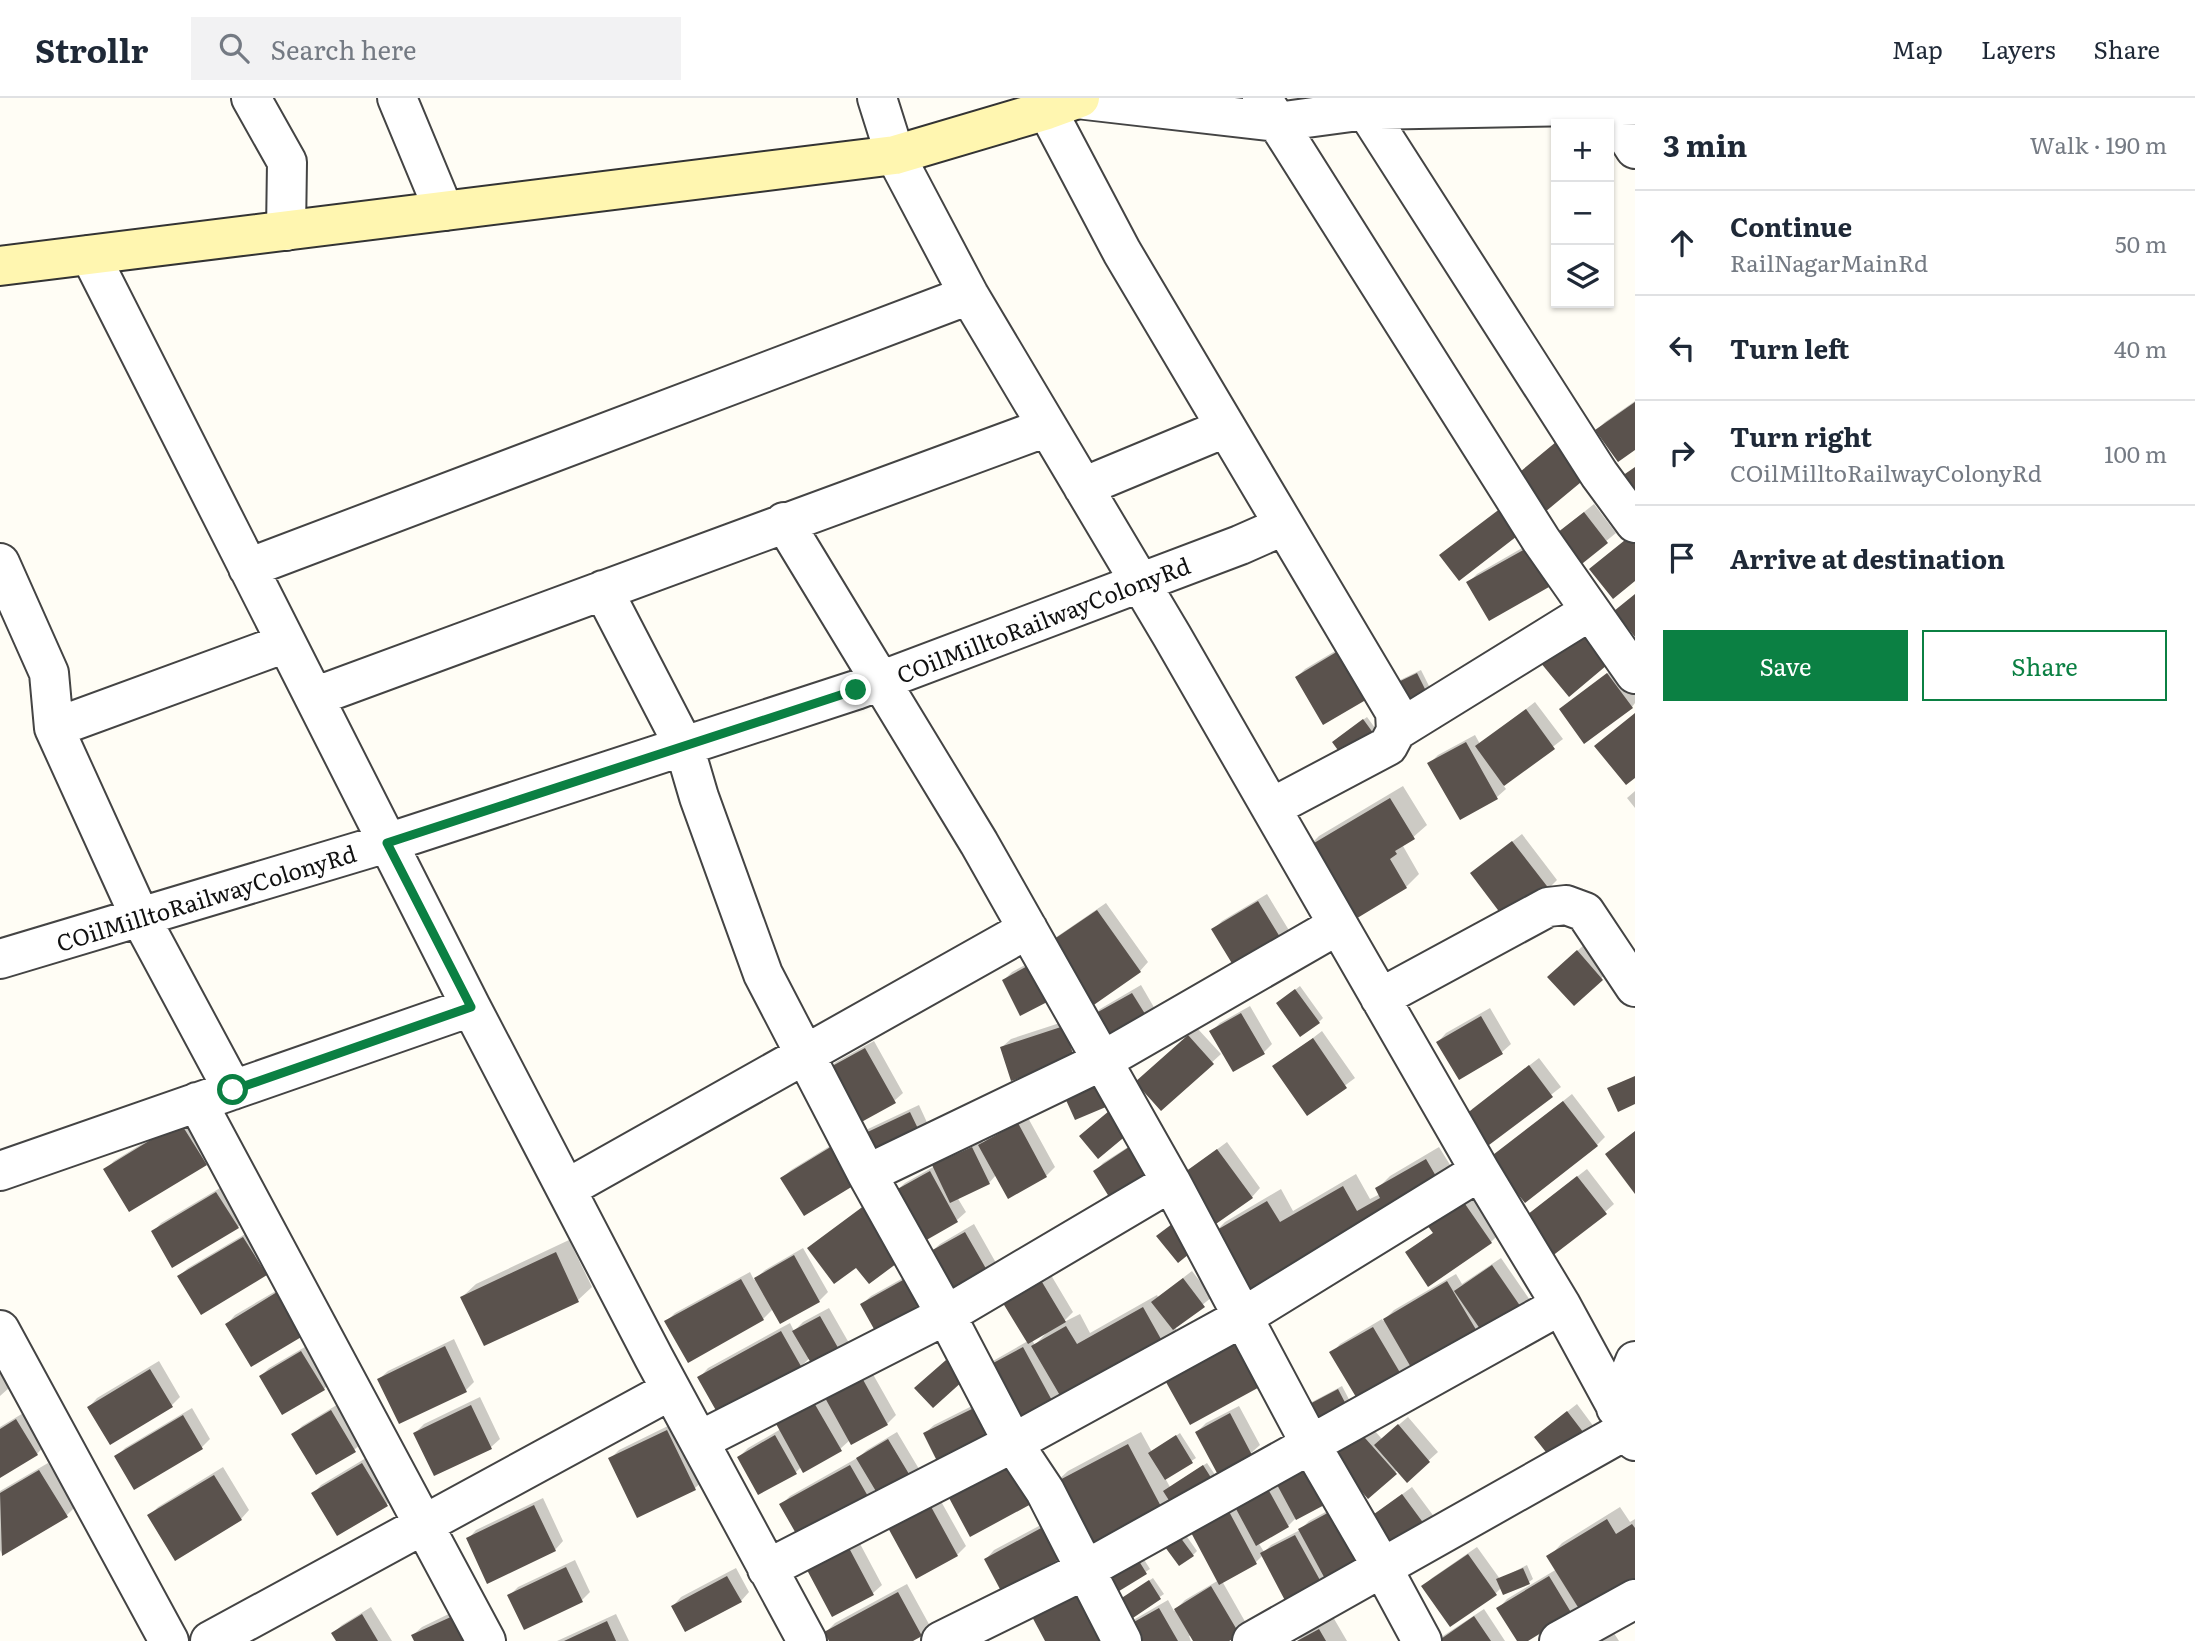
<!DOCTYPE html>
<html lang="en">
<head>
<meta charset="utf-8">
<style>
	:root { --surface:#fff; --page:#f2f2f3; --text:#1f2937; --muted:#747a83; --line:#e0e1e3; --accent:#0b8043 }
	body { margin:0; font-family:Literata,serif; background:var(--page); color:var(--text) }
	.controls { position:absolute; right:21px; top:21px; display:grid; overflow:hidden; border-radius:0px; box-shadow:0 2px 5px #0004 }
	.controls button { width:63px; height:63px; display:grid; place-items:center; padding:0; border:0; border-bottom:2px solid var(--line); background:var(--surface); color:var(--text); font:35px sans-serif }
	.stop { position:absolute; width:21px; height:21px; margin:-16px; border:5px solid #0b8043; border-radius:50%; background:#fff }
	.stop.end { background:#0b8043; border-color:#fff; box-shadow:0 2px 7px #0008 }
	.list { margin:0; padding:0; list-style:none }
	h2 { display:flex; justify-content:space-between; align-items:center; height:91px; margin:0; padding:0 28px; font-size:30px }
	h2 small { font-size:23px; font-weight:400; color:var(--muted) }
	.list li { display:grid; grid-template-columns:46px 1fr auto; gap:21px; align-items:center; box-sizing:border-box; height:105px; padding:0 28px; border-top:2px solid var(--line) }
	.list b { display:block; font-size:26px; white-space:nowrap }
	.list p { margin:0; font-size:23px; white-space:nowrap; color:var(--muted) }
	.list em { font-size:23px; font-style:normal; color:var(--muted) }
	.actions { display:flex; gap:14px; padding:21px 28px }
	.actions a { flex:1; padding:16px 0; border:2px solid var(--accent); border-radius:0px; text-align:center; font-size:24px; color:var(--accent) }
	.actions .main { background:var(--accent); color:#fff }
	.icon { flex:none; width:38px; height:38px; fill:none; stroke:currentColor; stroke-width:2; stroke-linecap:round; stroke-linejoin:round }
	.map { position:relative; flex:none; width:1635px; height:1543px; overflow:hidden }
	header { display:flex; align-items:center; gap:42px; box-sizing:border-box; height:98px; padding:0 35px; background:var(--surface); border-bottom:2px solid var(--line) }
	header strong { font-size:33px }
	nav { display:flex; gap:38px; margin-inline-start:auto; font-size:24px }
	.search { width:490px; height:63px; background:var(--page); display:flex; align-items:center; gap:18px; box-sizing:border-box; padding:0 24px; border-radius:0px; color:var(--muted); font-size:26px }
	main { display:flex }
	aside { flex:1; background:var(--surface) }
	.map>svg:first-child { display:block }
	.shadow { fill:#0003; fill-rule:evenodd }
	.building { fill:#5a524d }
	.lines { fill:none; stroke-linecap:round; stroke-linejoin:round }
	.street-casing { stroke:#444; stroke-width:42 }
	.secondary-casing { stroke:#333; stroke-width:42 }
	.street { stroke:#fff; stroke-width:38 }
	.secondary { stroke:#fff6b0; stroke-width:38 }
	.route { stroke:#0b8043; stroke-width:9 }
	.labels { text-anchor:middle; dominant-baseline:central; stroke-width:7; stroke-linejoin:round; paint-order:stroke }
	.street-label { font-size:23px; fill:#111; stroke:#fff }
</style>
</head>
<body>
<header>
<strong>Strollr</strong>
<div class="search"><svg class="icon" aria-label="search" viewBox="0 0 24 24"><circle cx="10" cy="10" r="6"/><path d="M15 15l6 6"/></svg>Search here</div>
<nav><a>Map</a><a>Layers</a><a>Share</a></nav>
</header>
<main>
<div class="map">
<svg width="1635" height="1543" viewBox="0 0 1635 1543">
	<rect width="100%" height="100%" fill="#fffdf5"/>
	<!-- shadow -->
	<path class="shadow" d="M1635,303V350L1597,332L1605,324Z
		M1594,406L1616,435L1578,466L1564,430Z
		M1536,442L1556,479L1548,487L1469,484L1477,476Z
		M1357,540L1324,625L1297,579L1305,571Z
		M1617,568L1635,593V605L1632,609L1561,611Z
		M1421,572L1429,588L1425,592L1398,583Z
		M1535,604L1563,641L1503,687L1506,691L1497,699L1460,720L1429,666L1438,657L1475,637L1480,646Z
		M1367,619L1381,638L1338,640Z
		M1403,688L1427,727L1403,748L1419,776L1406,789L1306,751L1319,738Z
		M1635,693V710L1627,700Z
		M1522,736L1557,782L1548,791L1472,775Z
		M1267,796L1290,834L1282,843L1214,831L1222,823Z
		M1106,805L1148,864L1140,873L1046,849L1055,840Z
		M1586,845L1610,872L1574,906L1558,871Z
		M1042,858L1060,891L1004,882L1012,874Z
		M1141,887L1159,918L1091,920L1100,911Z
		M1300,888L1323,920L1319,924L1282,902Z
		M1250,908L1272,946L1263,955L1211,934L1220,925Z
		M1490,910L1511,946L1502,954L1438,944L1446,935Z
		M1072,921L1082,952L1074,961L1002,949L1011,941Z
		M1197,930L1221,956L1161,1011L1146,975Z
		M1322,933L1355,980L1307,1016L1275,969Z
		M874,943L903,995L894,1003L827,972L836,964Z
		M1539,960L1561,989L1486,1048L1472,1011Z
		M1572,996L1605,1039L1597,1047L1491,1060Z
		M919,1007L930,1031L782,1080L791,1072L851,1035L859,1040L868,1031Z
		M189,1017L214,1058L206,1066L105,1072L114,1063Z
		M1027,1018L1055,1069L1046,1078L996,1077L989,1085L957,1099L966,1114L957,1122L896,1093L905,1085L935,1068L943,1059L981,1041L983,1045L989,1039Z
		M1139,1042L1152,1084L1095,1074L1103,1065Z
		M1227,1044L1260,1090L1252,1099L1180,1079Z
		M1439,1049L1452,1070L1246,1194L1212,1137L1225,1124L1281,1091L1293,1113L1356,1076L1370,1101L1380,1096L1377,1091L1390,1078Z
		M1587,1071L1614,1106L1605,1114L1529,1116Z
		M225,1087L246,1120L238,1129L153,1134L161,1125Z
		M1472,1096L1499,1136L1491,1144L1407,1154L1434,1134Z
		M974,1126L1000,1172L991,1180L931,1154L940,1146Z
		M252,1132L274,1167L265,1176L179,1178L188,1170Z
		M569,1142L592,1189L578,1202L485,1246L462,1199L476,1186Z
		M803,1150L828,1194L819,1203L780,1224L773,1211L763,1221L667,1223L675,1215L750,1174L754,1182L765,1172Z
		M1501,1160L1532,1205L1404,1282L1332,1255L1340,1246L1382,1221L1383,1223L1394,1212L1456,1176L1462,1186Z
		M1045,1167L1073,1214L1062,1225L1080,1216L1090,1235L1157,1197L1158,1199L1192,1173L1212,1199L1175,1229L1178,1235L1054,1306L984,1271L993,1263L1028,1243L1000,1197ZM1047,1234L1035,1247L1032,1242Z
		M921,1170L938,1201L862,1206L871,1198Z
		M286,1187L302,1236L227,1226L235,1217Z
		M829,1210L849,1245L840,1254L810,1260L801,1268L700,1279L708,1270L790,1225L794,1233L803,1224Z
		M454,1241L474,1284L466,1292L379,1281L388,1273Z
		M310,1246L332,1282L324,1291L261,1278L269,1270Z
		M159,1263L180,1299L172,1307L89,1309L97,1300Z
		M870,1271L896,1317L887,1326L852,1345L850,1342L840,1351L801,1369L796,1374L739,1359L748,1350L781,1331L777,1325Z
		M0,1275L9,1290L0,1298Z
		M1342,1288L1355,1313L1319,1333L1310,1305Z
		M480,1299L500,1341L491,1349L435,1376L415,1335L424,1326Z
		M984,1302L1001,1336L925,1335L934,1327Z
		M340,1305L363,1344L354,1352L293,1337L302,1328Z
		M1577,1306L1597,1333L1536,1339L1545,1331Z
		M1239,1308L1260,1347L1251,1355L1218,1373L1197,1334L1206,1325Z
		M192,1310L210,1341L202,1349L116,1359L125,1350Z
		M25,1314L45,1347L37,1356L0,1378V1329Z
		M1408,1319L1438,1354L1407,1382L1398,1372L1368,1398L1331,1355L1367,1324L1382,1341Z
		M676,1324L704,1382L695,1390L611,1360L619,1352Z
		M897,1334L919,1371L911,1380L876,1391L868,1399L782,1406L790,1398L859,1359L867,1352Z
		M1141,1334L1152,1354L1180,1335L1196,1360L1165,1380L1170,1389L1207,1365L1220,1384L1164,1415L1054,1386L1068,1373Z
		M371,1357L395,1398L387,1406L313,1396L321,1387Z
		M48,1365L75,1409L66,1418L2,1456L0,1452V1393Z
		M223,1369L249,1412L241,1421L150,1417L158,1409Z
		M1278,1383L1296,1420L1288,1428L1258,1444L1264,1454L1271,1447L1300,1432L1309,1423L1344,1404L1325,1492L1263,1457L1256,1464L1222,1483L1247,1527L1226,1543H1195L1192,1537L1189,1538L1191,1543H1134L1127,1529L1135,1521L1168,1502L1174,1513L1185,1502L1219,1482L1189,1427Z
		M1412,1389L1438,1424L1429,1433L1365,1424Z
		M938,1398L966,1448L957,1457L917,1479L898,1420Z
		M543,1400L563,1443L555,1452L468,1441L476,1432Z
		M1620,1409L1630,1424L1635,1421V1489L1579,1507L1571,1514L1524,1543H1519L1499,1510L1507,1501L1557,1471L1549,1459L1562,1445Z
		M1052,1421L1068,1451L986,1461L994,1452Z
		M1185,1436L1197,1453L1193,1457L1168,1449Z
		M858,1442L882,1487L873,1495L833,1517L818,1464Z
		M1477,1449L1500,1481L1527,1467L1533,1481L1529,1484L1501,1490L1496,1495L1424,1488L1432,1480Z
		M1138,1452L1150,1471L1112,1496Z
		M575,1462L590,1494L582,1502L509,1498L518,1489Z
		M736,1470L749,1494L741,1503L673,1508L681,1499Z
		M1153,1480L1164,1496L1127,1521L1120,1502Z
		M907,1486L930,1528L921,1537L909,1543H831L826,1534L835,1525Z
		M371,1509L392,1543H338L333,1535L342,1527Z
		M461,1510L477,1543H416L413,1537L422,1529Z
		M1484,1511L1505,1543H1439L1443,1538Z
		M616,1516L629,1543H557Z
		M1333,1519L1347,1543H1297L1306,1534Z
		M1608,1526L1619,1543H1578Z"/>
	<!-- building -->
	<path class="building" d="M1635,304V352L1618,364L1595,332Z
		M1562,339L1592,375L1539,419L1509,383Z
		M1635,369V397L1622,378Z
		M1501,410L1521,435L1459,483L1439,457Z
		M1584,414L1608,445L1578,469L1553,438Z
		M1635,434V483L1613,501L1589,471Z
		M1527,450L1549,489L1489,523L1466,484Z
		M1635,496V539L1614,513Z
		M1584,527L1613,562L1569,599L1540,564Z
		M1348,547L1376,596L1323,627L1295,579Z
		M1417,575L1426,593L1400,605L1392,587Z
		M1607,575L1633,610L1584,646L1559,611Z
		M1526,611L1555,651L1504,688L1475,648Z
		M1635,615V680L1626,687L1594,648Z
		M1363,621L1379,643L1348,666L1332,644Z
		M1466,644L1498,701L1460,722L1427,665Z
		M1390,700L1415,741L1395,753L1397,756L1390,761L1407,790L1349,825L1304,751Z
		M1512,743L1550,792L1507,824L1470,775Z
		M1258,803L1283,844L1236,872L1211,831Z
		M1097,812L1141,874L1088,911L1044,848Z
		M1577,852L1603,882L1574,908L1547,879Z
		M1033,865L1053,901L1020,918L1002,882Z
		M1295,891L1320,925L1300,939L1276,905Z
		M1132,895L1152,927L1108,953L1089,919Z
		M1241,915L1265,956L1233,974L1209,933Z
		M1481,918L1503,956L1459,982L1436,944Z
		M1064,928L1075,962L1011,983L1000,949Z
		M1188,937L1214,966L1161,1013L1135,984Z
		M1313,940L1347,990L1307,1018L1272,968Z
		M865,950L896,1005L856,1027L825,972Z
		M1529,967L1553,999L1485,1050L1461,1020Z
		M1099,975L1113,1006L1075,1022L1061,991Z
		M1635,978V1006L1618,1014L1607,990Z
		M1563,1003L1598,1048L1525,1105L1489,1060Z
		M1115,1008L1134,1031L1098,1061L1079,1038Z
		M910,1014L923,1041L870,1066L857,1039Z
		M180,1024L207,1067L129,1114L103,1071Z
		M1018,1025L1047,1079L1008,1101L978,1047Z
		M1635,1033V1096L1605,1056Z
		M842,1042L866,1080L804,1118L780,1080Z
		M972,1049L990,1086L950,1105L932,1067Z
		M1129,1049L1154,1085L1116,1110L1093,1073Z
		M1217,1051L1253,1100L1213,1128L1178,1079Z
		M1426,1061L1440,1085L1245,1196L1210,1136L1267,1103L1280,1124L1343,1088L1357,1113L1380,1100L1375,1090Z
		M930,1073L958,1124L923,1144L894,1093Z
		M1577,1078L1607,1116L1547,1162L1518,1124Z
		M216,1094L239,1130L172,1170L151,1133Z
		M1463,1103L1492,1145L1428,1189L1405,1154L1433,1135L1427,1127Z
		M865,1107L904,1160L869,1186L856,1170L834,1186L807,1150Z
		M1172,1126L1194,1152L1178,1165L1156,1138Z
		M965,1134L992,1181L956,1202L929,1154Z
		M243,1139L267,1177L201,1217L177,1178Z
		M556,1154L579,1204L484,1248L460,1199Z
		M794,1157L820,1204L780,1226L754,1180Z
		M1492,1167L1525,1215L1487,1241L1454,1193Z
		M1036,1174L1066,1224L1028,1246L998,1197Z
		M912,1177L931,1211L879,1240L860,1206Z
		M1183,1180L1205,1209L1173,1232L1151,1204Z
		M741,1181L764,1222L688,1265L664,1223Z
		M1447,1183L1481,1240L1416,1278L1383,1221Z
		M277,1194L303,1238L251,1269L225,1226Z
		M1143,1209L1166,1250L1065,1306L1031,1248L1066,1228L1077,1246Z
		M820,1218L841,1255L814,1270L792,1233Z
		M1373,1229L1405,1283L1362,1309L1329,1254Z
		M781,1233L802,1270L718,1316L697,1279Z
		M1239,1236L1265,1286L1190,1327L1162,1277Z
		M445,1248L467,1294L399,1326L377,1281Z
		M1023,1249L1055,1308L1015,1330L982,1271Z
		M301,1253L325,1292L282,1317L259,1278Z
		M946,1262L964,1282L933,1310L914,1290Z
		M150,1271L173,1309L110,1347L87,1309Z
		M861,1278L888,1327L851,1347L824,1298Z
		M1338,1291L1352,1318L1318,1336L1304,1309Z
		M813,1303L842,1353L803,1375L775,1324Z
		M471,1307L492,1351L434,1378L413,1335Z
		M976,1309L993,1346L941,1371L923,1335Z
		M331,1312L356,1354L316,1377L291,1336Z
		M1567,1313L1590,1343L1557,1368L1534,1339Z
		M1230,1315L1252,1357L1217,1375L1195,1334Z
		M183,1317L203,1351L134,1392L114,1358Z
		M16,1321L38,1357L0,1380V1331Z
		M1398,1326L1430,1364L1407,1385L1374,1347Z
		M1357,1331L1397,1376L1368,1401L1329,1355Z
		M667,1332L696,1392L637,1420L608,1360Z
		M775,1337L797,1376L758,1397L737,1359Z
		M1176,1337L1193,1365L1165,1382L1148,1355Z
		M888,1341L912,1381L880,1400L856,1360Z
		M1128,1346L1165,1416L1089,1456L1052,1386Z
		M362,1365L388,1408L337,1438L311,1395Z
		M1011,1365L1033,1405L970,1439L948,1398Z
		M1308,1365L1330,1404L1296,1422L1275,1383Z
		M850,1367L869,1400L798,1439L779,1406Z
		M1203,1367L1217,1389L1177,1415L1163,1393Z
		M39,1372L68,1419L2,1458L0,1395Z
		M214,1377L242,1422L175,1463L147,1417Z
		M1268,1391L1289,1429L1256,1448L1235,1409Z
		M1402,1396L1430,1434L1391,1462L1363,1424Z
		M929,1405L958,1458L916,1481L887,1428Z
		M1225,1406L1257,1466L1219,1487L1187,1427Z
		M534,1407L556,1453L487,1486L466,1440Z
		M1335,1411L1367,1470L1330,1490L1298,1431Z
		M1607,1421L1616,1436L1632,1426L1635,1430V1491L1586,1522L1546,1458Z
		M1043,1429L1060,1461L1001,1493L984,1461Z
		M1295,1437L1326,1493L1290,1512L1260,1455Z
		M1180,1439L1194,1458L1179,1468L1165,1449Z
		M849,1450L874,1497L832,1519L807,1472Z
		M1134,1455L1147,1476L1111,1498L1098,1477Z
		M1468,1456L1497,1497L1450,1529L1421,1488Z
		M566,1469L583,1504L524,1532L507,1497Z
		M1523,1470L1530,1486L1503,1497L1496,1481Z
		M727,1478L742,1504L685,1534L671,1508Z
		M1549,1478L1572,1516L1528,1543H1517L1496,1510Z
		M1149,1482L1161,1501L1127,1524L1114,1505Z
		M1085,1485L1106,1543H1045L1030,1515Z
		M1211,1488L1240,1537L1229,1543H1193L1174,1511Z
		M898,1494L922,1538L913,1543H829L824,1534Z
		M1159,1510L1178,1543H1132L1125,1529Z
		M362,1516L378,1543H336L331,1535Z
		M453,1518L464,1543H414L411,1537Z
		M1474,1518L1491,1543H1438Z
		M607,1523L616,1543H564Z
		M1319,1531L1326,1543H1297Z"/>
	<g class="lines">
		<!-- street casing -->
		<g class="street-casing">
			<path id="street" d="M251,0L287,64L286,133
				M397,0L444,113
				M877,0L895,57L969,197L1172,538L1480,1073L1561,1207L1635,1343
				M1262,0L1541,442L1635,576
				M1077,1L1277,24L1366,12L1635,7
				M1607,7L1635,51
				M1047,12L1122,154L1395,614L1396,633L1388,648L1271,710
				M1366,12L1599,376L1635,425
				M90,157L471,909L654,1260L807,1543
				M1083,389L1225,330
				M784,424L979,745L1171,1084L1311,1347L1382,1469L1422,1543
				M0,465L49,575L54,630L286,545
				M248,470L969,197
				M603,492L684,648L699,699L763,876L867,1076L946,1217L1013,1345L1045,1393L1122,1543
				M314,599L1047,329
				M54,630L140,819L233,992
				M1396,633L1590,513L1592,515
				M0,861L387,745L856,592L1240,447L1283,428
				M1380,900L1548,809L1566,807L1585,814L1635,889
				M197,1004L486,1543
				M0,1073L471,909
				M867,1076L1102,963L1338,827
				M566,1091L1028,831
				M0,1232L169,1543
				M1616,1310L1635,1263
				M699,1343L946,1217L1171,1084
				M767,1471L1013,1345L1243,1219L1480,1073
				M210,1543L671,1292
				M941,1543L1085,1472L1561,1207
				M1252,1543L1628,1331
				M1559,1543L1635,1501"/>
		</g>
		<!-- secondary casing -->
		<g class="secondary-casing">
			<path id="secondary" d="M0,168L895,57L1047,12L1080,0"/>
		</g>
		<!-- street -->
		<use href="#street" class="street"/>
		<!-- secondary -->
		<use href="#secondary" class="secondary"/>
	</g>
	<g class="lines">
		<!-- route -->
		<path class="route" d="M233,992L471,909L387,745L856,592"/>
	</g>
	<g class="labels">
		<!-- street labels -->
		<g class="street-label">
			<text transform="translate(1043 521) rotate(-21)">COilMilltoRailwayColonyRd</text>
			<text transform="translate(206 799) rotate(-17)">COilMilltoRailwayColonyRd</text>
		</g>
	</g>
</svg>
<div class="controls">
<button>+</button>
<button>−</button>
<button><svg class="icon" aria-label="layers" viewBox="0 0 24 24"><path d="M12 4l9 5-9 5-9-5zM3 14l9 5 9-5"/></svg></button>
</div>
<div class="stop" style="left:233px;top:992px"></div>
<div class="stop end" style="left:856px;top:592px"></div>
</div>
<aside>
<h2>3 min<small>Walk · 190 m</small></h2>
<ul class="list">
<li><svg class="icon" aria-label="ahead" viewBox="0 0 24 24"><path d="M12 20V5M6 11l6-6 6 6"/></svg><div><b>Continue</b><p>RailNagarMainRd</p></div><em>50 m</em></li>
<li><svg class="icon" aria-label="left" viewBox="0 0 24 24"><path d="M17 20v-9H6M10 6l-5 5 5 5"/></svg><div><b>Turn left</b></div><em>40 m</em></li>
<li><svg class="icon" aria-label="right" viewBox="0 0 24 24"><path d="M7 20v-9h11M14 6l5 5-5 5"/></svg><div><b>Turn right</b><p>COilMilltoRailwayColonyRd</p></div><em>100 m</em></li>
<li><svg class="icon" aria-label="arrive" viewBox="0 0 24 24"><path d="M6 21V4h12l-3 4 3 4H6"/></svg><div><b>Arrive at destination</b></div></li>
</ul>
<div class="actions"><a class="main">Save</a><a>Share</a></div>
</aside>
</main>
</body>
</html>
